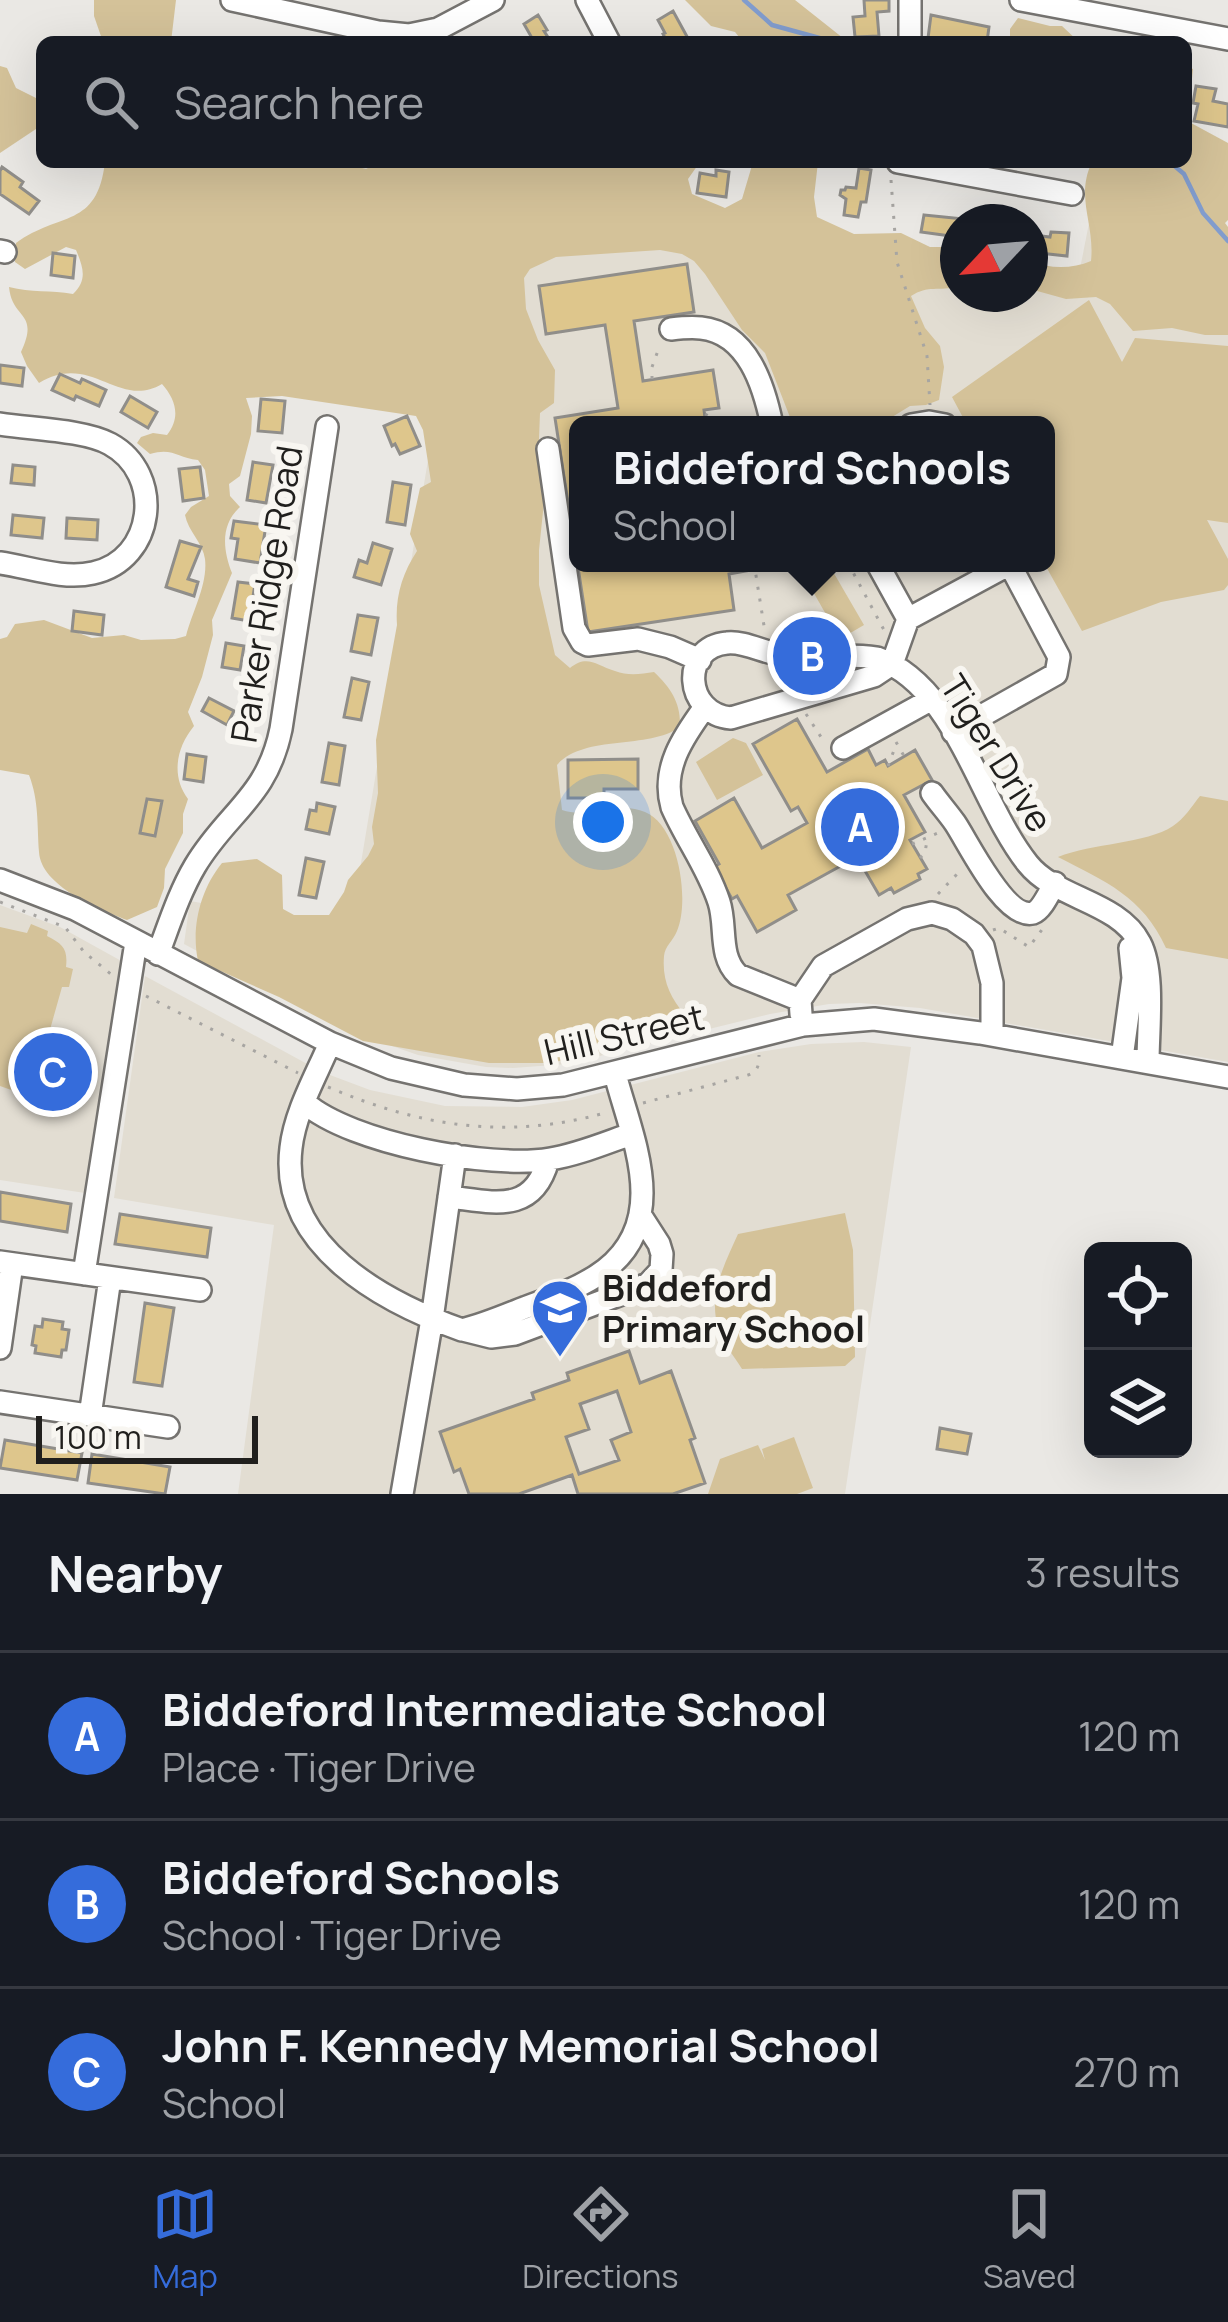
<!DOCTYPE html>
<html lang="en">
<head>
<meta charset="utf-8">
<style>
	:root { --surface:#171b24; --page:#20242c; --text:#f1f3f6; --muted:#9ea1a6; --line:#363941; --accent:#356cdb }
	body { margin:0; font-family:Manrope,sans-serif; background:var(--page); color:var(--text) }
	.controls { position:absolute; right:36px; bottom:36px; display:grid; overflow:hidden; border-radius:18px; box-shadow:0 12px 48px #0002 }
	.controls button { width:108px; height:108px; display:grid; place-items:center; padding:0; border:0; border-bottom:3px solid var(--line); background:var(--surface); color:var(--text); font:60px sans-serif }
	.compass { position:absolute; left:940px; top:204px; width:108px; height:108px; border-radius:50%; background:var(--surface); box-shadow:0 12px 48px #0002; rotate:244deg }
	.scale { position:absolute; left:36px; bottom:30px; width:222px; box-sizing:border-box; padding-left:12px; border:6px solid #201f1d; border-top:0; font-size:33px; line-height:42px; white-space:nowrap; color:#201f1d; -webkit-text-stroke:9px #f8f6f1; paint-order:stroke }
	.you { position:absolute; left:603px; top:822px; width:42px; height:42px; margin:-30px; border:9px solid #fff; border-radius:50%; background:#1a73e8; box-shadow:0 0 0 18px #1a73e833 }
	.badge { display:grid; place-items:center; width:78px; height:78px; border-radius:50%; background:var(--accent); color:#fff; font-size:39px; font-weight:700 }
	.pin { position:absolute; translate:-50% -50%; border:6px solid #fff; box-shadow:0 3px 12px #0006 }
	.popup { position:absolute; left:569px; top:416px; width:486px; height:156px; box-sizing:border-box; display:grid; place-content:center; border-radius:18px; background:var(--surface); filter:drop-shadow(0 3px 9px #0005); font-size:39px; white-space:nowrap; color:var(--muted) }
	.popup b { font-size:45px; color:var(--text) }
	.popup::after { content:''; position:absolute; left:50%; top:100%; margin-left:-24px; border:24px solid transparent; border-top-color:var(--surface) }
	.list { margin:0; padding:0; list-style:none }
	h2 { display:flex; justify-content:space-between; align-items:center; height:156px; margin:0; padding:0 48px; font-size:51px }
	h2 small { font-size:39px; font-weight:400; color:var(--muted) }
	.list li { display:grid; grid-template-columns:78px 1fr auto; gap:36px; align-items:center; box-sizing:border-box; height:168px; padding:0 48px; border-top:3px solid var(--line) }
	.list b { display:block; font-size:45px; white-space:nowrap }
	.list p { margin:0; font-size:39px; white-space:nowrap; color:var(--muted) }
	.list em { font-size:39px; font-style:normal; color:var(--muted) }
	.icon { flex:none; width:66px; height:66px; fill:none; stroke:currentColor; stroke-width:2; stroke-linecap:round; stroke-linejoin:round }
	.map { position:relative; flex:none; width:1228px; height:1494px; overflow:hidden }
	.search { position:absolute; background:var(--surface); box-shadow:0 12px 48px #0002; left:36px; right:36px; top:36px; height:132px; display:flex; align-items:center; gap:30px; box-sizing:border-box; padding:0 42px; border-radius:18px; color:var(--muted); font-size:45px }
	.sheet { height:660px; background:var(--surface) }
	nav { display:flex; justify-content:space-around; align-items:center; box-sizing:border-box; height:168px; border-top:3px solid var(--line); background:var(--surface); font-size:33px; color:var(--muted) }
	nav a { display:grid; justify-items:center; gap:6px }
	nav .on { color:var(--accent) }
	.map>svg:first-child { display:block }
	.built { fill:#e2ddd2; fill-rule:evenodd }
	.green { fill:#d4c299 }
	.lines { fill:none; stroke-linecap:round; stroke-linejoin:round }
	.stream { stroke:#819ccd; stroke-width:4.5 }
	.building { fill:#dec68c; stroke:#908e8a; stroke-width:3; fill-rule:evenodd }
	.minor-casing { stroke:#757370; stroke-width:26 }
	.path { stroke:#a7a5a2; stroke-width:3; stroke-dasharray:3 9; stroke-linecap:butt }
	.minor { stroke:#fff; stroke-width:21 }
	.labels { text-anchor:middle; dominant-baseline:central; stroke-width:12; stroke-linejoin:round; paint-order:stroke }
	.street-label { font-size:36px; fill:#201f1d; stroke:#f8f6f1 }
	.poi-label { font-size:36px; font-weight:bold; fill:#201f1d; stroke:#f8f6f1; text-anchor:start }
</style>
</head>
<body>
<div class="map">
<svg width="1228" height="1494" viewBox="0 0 1228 1494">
	<rect width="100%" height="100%" fill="#eae8e4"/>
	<!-- built -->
	<path class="built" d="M166,162H392L958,257V294H1030V270L1078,279L1091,213L1228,307V1062L920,1008L860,1003L829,1004L770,1014L567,1064L513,1068L486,1067L418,1055L346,1030L184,944L190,901L350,929L436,412ZM578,425H1046V563H578Z
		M0,905L60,927L125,963L85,1193L0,1180Z
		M145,976L322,1072L370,1090L445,1106L522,1107L572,1100L759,1052L811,1044L864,1042L911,1047L845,1494H238L274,1225L114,1198Z"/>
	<!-- green -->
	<path class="green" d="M94,0H176L171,42H103L94,16Z
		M685,0H795L848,42H743L735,32L711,26Z
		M1018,18L1050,26H1062L1079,42H1010V29Z
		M0,66L7,68L16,88L42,101V128L36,129L0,153Z
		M1186,66L1193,69L1189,108L1191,123L1228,143V220L1225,223L1228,227V335H1205L1172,328L1133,331L1110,304L1096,297L1066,299L1030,289V261C1050,269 1072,269 1091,261C1095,224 1075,197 1092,162H1186Z
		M105,162H339L366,169L380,162H700L688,179L692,194L725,208L742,199L753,162H818L814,197L817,217L854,234L901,233L930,247H958V287C939,291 928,285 911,296L925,328L940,346L944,367L939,400L926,405L910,406L879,425H793L765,353L742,330L705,274L694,261L682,254L660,250L556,257L530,269L524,278L526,309L538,340L555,370L554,403L540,413L539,439L544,502L539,550V585L555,655L570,668C587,654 596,665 615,671C628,676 641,674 654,672C671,688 681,703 680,727C648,750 584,734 557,765L562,810C589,819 619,800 645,812C679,826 690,901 677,931C673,941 665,946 664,956C662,981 670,997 685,1015L684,1026L678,1032L551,1063H489L363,1041L279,997L198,961C191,928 200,890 222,863L257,859L282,875L283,909L294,915H329L344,892L348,880L368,856L374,844L372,827L378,793L376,740L397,625C395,597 402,574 417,551L410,534L420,488L431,482L423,430L416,416L282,396L246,398L252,416L251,434L240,476L229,484L230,496L240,507C220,525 223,550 232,573L212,620L213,635L202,677L188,712L194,726C176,748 171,776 188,799L183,814V833L165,869L164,888L157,907L127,920C98,909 41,886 39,852C37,824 39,801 29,775L0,770V639L7,637L15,624L44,620L92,638L124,635L141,640L175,639L186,636C192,612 208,584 205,559C203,543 188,531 185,515L191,507L209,496L205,470L198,460C177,458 173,447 150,454L137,443L141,437L153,433L167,435C181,417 176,400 162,384C118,410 91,351 39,383L27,366L21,352C40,311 12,320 9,287C31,293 51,290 73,294C88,280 83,267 76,250L66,247L25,269L15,262L16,243C60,211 97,229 105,162Z
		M1089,300L1122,362L1135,338L1228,346V523L1207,520L1228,559V585L1224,590L1161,602L1082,631L1044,563H1046V425H967L952,397Z
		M823,563H828L864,625L840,639L803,574Z
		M733,738L746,743L763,775L717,800L696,762Z
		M1200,796L1228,801V959L1166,948C1142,896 1106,882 1058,857C1092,843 1146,844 1173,826C1184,819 1192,806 1200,796Z
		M31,924L48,931L47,936C63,944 68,949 66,967L73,969L69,987H62L31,1097L0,1086V927L27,933Z
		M845,1213L853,1250L855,1357L845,1366L742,1369C734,1356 722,1342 718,1327C708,1295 725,1263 738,1234Z
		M794,1437L813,1488L797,1494H708L720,1459L758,1445L765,1460L762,1449Z"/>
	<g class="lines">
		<!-- stream -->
		<path class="stream" d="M744,0L772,25L834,42
			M1170,162L1184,174L1203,213L1228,241"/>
	</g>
	<!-- building -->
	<path class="building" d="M864,0H889V11L877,12L879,36L855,37L853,17L865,16Z
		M673,11L690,42H667L663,34L665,33L658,20Z
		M538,15L547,30L544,31L551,42L526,41L532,38L524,24Z
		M931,15L989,27L987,42L928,38Z
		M1196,86L1216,89L1213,101L1228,104V127L1194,121L1198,104L1193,103Z
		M2,167L23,182L20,187L39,201L29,214L0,194V171Z
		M859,168L871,170L866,202H861L858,217L844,215L846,199L840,195L841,190H845L846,187L856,188Z
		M716,170L729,172L726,197L697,193L700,173L716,176Z
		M924,215L964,219L963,222H958V237L921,232Z
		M1051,232L1069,233L1067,256L1030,252L1032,235L1050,237Z
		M53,253L75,256L73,278L51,275Z
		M687,264L694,312L634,321L643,381L713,370L719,408L704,410L706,425H578V563H750L751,570L729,574L734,610L588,632L555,418L618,408L605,325L546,334L539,286Z
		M0,365L24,368L22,386L0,383Z
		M60,374L80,383L82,379L106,390L99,406L76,396L74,400L52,390Z
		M130,396L157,412L148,428L121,412Z
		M261,399L285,401L282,433L258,431Z
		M407,416L420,446L400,454L395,444L392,446L384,426Z
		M253,462L273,465L266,503L247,500Z
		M13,465L35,467L34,485L11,483Z
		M200,467L204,498L183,501L179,469Z
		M393,482L411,485L405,525L387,522Z
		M13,515L44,518L42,538L11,535Z
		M67,518L98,520L97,540L66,538Z
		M234,521L266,525L260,563L235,559L238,539L231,538Z
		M180,541L201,547L188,579L198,582L194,596L166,587Z
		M373,543L392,549L381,585L354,577L359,560L367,563Z
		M238,582L255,584L249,621L232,618Z
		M74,611L104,615L102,635L72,631Z
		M358,615L378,618L371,655L351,651Z
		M226,643L244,646L240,670L222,667Z
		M352,678L369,682L361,720L344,717Z
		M209,698L234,711L227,725L202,711Z
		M797,719L827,772L868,749L876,765L885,760L888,766L915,750L932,780L904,795L925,832L910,840L927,869L918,874L920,879L894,893L891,888L879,895L857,857L788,895L796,910L757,932L737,896L732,899L714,867L719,864L695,821L734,798L762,848L807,823L798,807L791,811L753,744Z
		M329,743L345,746L339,785L322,782Z
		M187,754L206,757L203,782L184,779Z
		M638,759V789H604V798H568V760Z
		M147,799L162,801L155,836L140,833Z
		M317,803L335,807L329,834L306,829L310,810L316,811Z
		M306,858L324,862L316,898L299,895Z
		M0,1192L71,1204L67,1232L0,1221Z
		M120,1214L211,1228L207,1257L115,1244Z
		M145,1303L174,1308L162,1386L134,1382Z
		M43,1319L63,1322L62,1329L69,1330L66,1350H62L61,1357L35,1353L36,1346L32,1345L35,1326L42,1327Z
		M629,1351L640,1383L671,1371L695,1438L690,1440L705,1483L673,1494H578L572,1475L519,1494H469L460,1469L454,1472L440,1432L534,1399L532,1393L569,1380L567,1373ZM617,1391L631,1432L611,1440L619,1460L579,1474L566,1437L589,1429L580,1404Z
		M940,1428L971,1434L967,1454L937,1449Z
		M5,1440L82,1453L77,1480L0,1468Z
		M92,1454L170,1467L165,1494L88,1483Z"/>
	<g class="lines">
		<!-- minor casing -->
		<g class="minor-casing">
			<path id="minor" d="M232,0L378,32L409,35L438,29L493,0
				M587,0L609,42
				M1021,0L1228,39
				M910,42V0
				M898,162L1072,194
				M0,251L5,252
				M671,329C680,328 691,327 701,328C748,333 764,386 772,425
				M0,424C30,429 85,430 110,444C165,474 155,560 93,573C63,580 29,567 0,563
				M911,425L929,422L945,425
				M548,449L574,628L582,642L588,645L638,639L670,647L700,660
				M877,563L908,619L892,664
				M908,619L1008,565
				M892,664L874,676L731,718C684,714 680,647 727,643C745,641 764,653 782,655C814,659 846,653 877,658C956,686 979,803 1028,864C1056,899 1118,901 1140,943C1155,972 1148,1029 1148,1062
				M705,707C683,737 661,769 672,807C686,839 708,868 719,902C727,926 718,956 738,975L800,1000
				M953,732L1056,674L1059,657L1009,563
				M843,748L932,699
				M932,793C939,803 948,813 955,823C968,842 1005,920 1033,913C1042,910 1050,891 1055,883
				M0,880L75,909L330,1043L391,1068L464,1085L517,1089L563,1085L803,1025L874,1019L980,1033L1228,1077
				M158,954C169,925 179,893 195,866C227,812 267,798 281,729L327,427
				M801,1014L800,1000L823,966L907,919L932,913L952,919L974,934L983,946L992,983V1035
				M330,1043C316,1076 295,1112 291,1148C279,1246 383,1302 462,1330C483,1325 504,1316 524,1308C582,1287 642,1266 642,1193C642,1154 625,1112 615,1074
				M1122,1058L1133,978L1130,948
				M305,1103C351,1143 489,1169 550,1159C577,1155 605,1143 631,1134
				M449,1197C493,1202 533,1215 548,1160
				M0,1262L200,1290
				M84,1274L136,942
				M463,1330L491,1337L515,1334L648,1284L661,1270L662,1254L659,1244L641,1216
				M0,1348L12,1264
				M0,1402L168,1427
				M90,1416L110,1278
				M402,1494L432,1319L455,1155"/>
		</g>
		<!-- path -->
		<path class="path" d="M891,180L897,262L927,356L930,405
			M652,379V367L660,345
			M705,414L725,425
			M754,563L765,632
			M848,563L884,630
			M806,714L821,737L825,739
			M896,742L904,756
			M888,766L896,745
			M912,844L938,833
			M920,858L925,853L927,840
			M938,894L960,871
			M0,902L65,927L84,952L112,975
			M993,930L999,928L1029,947L1044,927
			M146,996L298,1073
			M328,1087C422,1127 506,1140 605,1113
			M643,1103L748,1075C758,1071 759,1066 759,1055"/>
		<!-- minor -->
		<use href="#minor" class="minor"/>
	</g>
	<!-- icons -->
	<defs>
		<g id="school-pin" transform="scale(3)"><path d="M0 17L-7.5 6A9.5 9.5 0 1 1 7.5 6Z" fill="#356cdb" stroke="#f8f6f1"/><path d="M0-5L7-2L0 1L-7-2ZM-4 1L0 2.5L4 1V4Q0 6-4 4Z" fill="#fff"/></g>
	</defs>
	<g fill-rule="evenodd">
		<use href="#school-pin" x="560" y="1308"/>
	</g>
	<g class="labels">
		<!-- street labels -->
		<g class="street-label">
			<text transform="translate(266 594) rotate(-81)">Parker Ridge Road</text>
			<text transform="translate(997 753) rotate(58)">Tiger Drive</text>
			<text transform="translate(624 1034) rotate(-13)">Hill Street</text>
		</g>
		<!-- poi labels -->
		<g class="poi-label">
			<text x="602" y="1287">Biddeford<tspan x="602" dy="41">Primary School</tspan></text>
		</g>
	</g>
</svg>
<div class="controls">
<button><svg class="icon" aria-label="locate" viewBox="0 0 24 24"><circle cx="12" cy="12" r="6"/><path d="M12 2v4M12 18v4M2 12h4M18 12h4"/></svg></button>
<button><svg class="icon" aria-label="layers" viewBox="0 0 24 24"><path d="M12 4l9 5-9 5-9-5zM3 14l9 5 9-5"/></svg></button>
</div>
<svg class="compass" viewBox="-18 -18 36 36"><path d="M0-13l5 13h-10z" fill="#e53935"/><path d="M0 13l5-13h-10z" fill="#9ea1a6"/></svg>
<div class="scale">100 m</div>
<div class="you"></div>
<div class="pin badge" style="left:860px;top:827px">A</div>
<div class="pin badge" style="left:812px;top:656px">B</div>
<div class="popup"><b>Biddeford Schools</b>School</div>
<div class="pin badge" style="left:53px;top:1072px">C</div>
<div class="search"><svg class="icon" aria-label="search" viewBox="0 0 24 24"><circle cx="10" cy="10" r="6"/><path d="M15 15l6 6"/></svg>Search here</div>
</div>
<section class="sheet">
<h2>Nearby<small>3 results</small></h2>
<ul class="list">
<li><span class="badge">A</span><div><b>Biddeford Intermediate School</b><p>Place · Tiger Drive</p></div><em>120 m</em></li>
<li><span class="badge">B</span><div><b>Biddeford Schools</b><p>School · Tiger Drive</p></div><em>120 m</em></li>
<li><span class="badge">C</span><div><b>John F. Kennedy Memorial School</b><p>School</p></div><em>270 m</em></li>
</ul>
</section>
<nav>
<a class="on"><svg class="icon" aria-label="map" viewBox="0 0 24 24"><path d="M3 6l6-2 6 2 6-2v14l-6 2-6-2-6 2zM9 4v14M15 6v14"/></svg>Map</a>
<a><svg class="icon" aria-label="directions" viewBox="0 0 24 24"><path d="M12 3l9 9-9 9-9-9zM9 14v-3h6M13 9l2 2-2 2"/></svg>Directions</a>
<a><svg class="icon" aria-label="saved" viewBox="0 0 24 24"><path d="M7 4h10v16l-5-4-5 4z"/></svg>Saved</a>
</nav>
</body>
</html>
